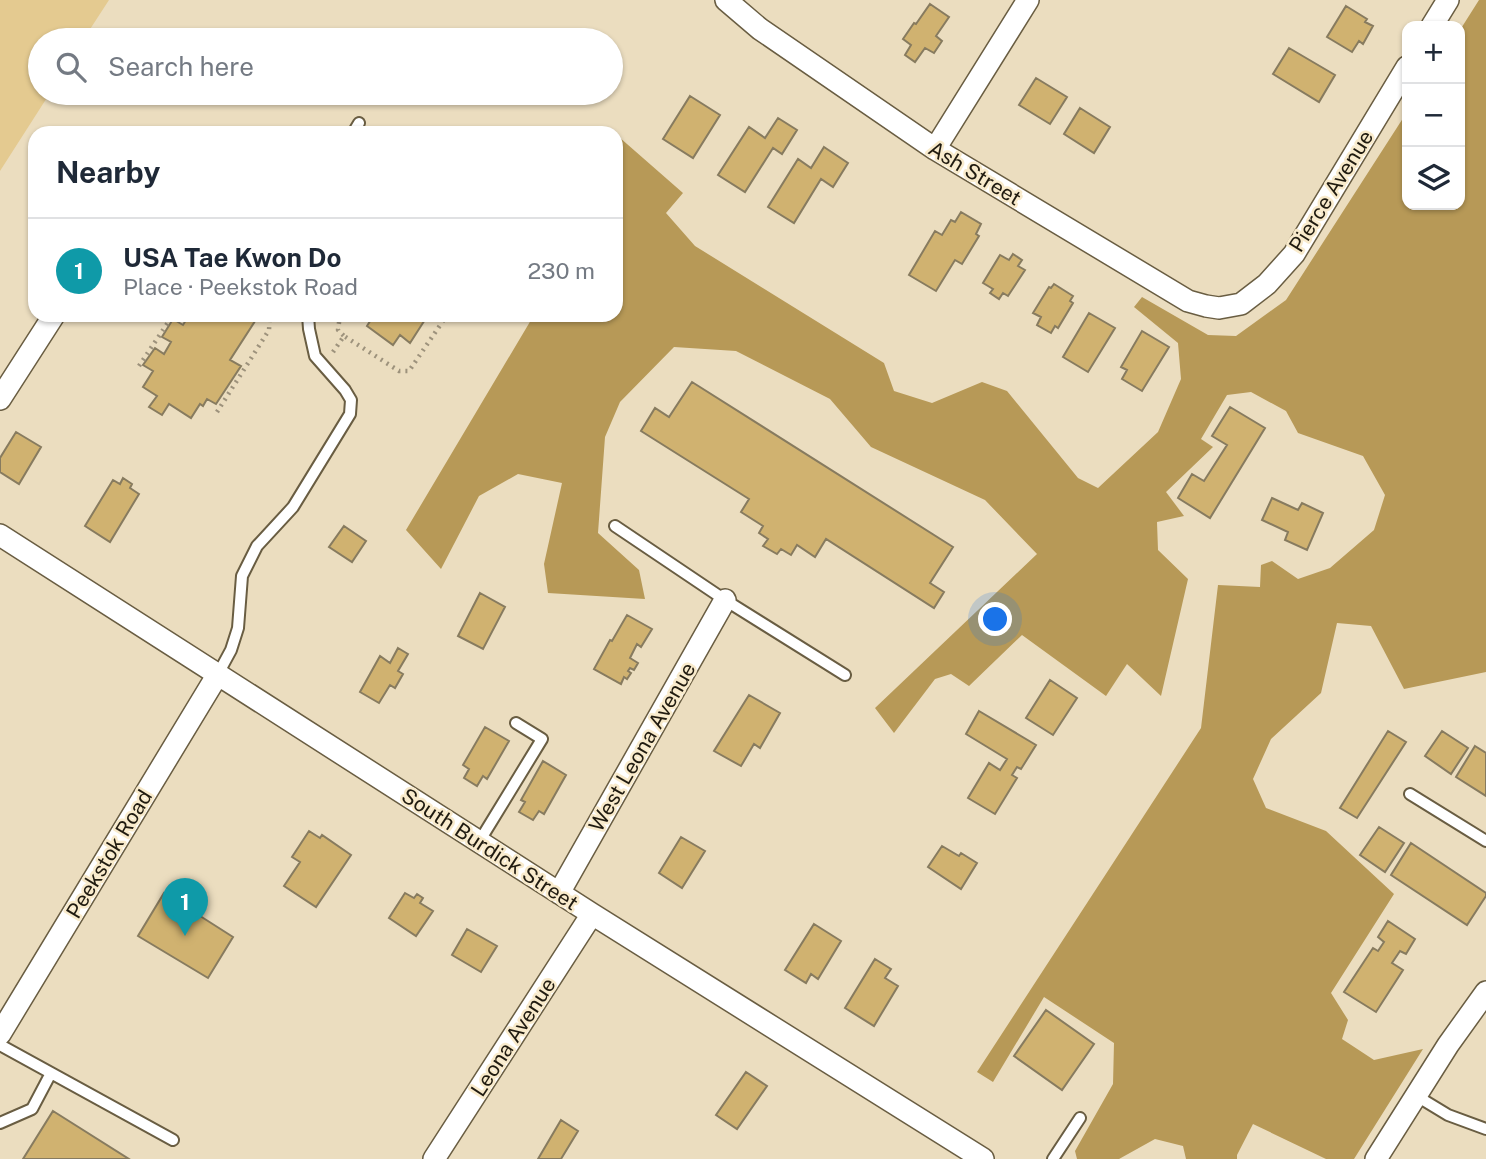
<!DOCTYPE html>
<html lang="en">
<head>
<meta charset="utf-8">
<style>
	:root { --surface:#fff; --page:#f6f6f7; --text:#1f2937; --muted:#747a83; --line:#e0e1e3; --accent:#937118 }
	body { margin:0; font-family:"Public Sans",sans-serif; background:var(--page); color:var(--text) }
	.controls { position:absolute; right:21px; top:21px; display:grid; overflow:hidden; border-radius:14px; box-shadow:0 2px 5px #0004 }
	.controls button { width:63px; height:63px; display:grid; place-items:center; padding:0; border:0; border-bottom:2px solid var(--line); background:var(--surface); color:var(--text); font:35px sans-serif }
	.you { position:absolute; left:996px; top:620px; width:24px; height:24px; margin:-18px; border:5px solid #fff; border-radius:50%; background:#1a73e8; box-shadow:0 0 0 10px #1a73e833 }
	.badge { display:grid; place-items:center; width:46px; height:46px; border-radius:50%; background:var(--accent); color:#fff; font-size:23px; font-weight:700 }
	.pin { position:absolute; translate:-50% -58px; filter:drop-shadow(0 2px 4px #0008) }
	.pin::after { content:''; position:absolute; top:37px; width:24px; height:21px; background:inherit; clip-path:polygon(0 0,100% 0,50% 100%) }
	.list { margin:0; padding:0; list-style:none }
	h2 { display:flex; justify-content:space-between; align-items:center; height:91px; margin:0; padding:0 28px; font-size:30px }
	h2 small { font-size:23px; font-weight:400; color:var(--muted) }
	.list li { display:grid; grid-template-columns:46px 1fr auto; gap:21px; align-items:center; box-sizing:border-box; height:105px; padding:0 28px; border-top:2px solid var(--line) }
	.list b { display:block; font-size:26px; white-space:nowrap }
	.list p { margin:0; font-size:23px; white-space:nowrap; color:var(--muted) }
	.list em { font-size:23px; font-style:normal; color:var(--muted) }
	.icon { flex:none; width:38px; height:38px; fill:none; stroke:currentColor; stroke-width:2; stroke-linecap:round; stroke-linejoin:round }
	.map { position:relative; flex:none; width:1486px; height:1159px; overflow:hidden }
	.search { position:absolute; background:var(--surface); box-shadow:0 2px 5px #0004; left:28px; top:28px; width:595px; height:77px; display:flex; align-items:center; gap:18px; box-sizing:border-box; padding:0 24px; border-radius:38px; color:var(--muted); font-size:26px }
	.panel { position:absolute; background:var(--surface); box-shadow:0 2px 5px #0004; left:28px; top:126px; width:595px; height:196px; border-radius:21px }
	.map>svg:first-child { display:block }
	.green { fill:#e4ca90 }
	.forest { fill:#b79957 }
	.building { fill:#d0b270; stroke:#877b5f; stroke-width:2 }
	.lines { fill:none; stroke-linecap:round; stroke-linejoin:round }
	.lane-casing { stroke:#695d42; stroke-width:14 }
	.street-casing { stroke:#695d42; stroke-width:24 }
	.path { stroke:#9d927c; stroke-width:4.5; stroke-dasharray:2 5; stroke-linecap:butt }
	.lane { stroke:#fff; stroke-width:10 }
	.street { stroke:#fff; stroke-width:21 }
	.labels { text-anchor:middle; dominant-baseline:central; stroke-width:5; stroke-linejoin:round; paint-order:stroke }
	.street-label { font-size:21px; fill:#201b10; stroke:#f9ebcc }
</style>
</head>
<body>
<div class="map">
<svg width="1486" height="1159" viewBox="0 0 1486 1159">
	<rect width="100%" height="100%" fill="#ebddbf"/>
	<!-- green -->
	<path class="green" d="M0,0H109L83,40H40V93H50L0,171Z"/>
	<!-- forest -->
	<path class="forest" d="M1479,0H1486V672L1404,689L1371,626L1337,623L1321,693L1271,739L1253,779L1266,808L1326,831L1394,894L1331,993L1348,1020L1342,1039L1374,1060L1423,1049L1354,1159H1326L1253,1124L1237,1155V1159H1186L1183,1146L1155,1139L1119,1159H1077L1075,1151L1113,1084L1114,1043L1044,997L993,1082L977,1072L1201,728L1218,585L1260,587L1261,565L1272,561L1298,579L1330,568L1374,530L1385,495L1363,456L1298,433L1286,411L1251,392L1227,395L1201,439L1213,447L1166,492L1184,516L1157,522L1158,550L1188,579L1161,696L1127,664L1106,696L1022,635L969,686L951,674L935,679L894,733L875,708L1037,554L985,500L871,447L830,399L736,351L674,347L620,402L605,437L598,533L639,570L645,599L548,593L544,564L562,483L518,474L479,496L441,569L406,530L534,315H616V140L619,137L683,193L666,213L695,246L884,363L894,391L932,403L982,382L1007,391L1078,478L1098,488L1158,432L1181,379L1178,343L1134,307L1142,297L1208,335L1236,336L1286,300L1407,112V205H1460V30Z"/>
	<!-- building -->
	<path class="building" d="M930,4L949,17L936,36L942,41L934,53L925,48L915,62L905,55L911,45L903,39L914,23L916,24Z
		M1346,6L1367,19L1365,22L1373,26L1363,44L1359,41L1352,52L1327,37Z
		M1289,48L1335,75L1319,102L1273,74Z
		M1036,78L1067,97L1050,124L1019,105Z
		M690,96L720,115L693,158L663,139Z
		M1080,108L1110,127L1094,153L1064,134Z
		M778,118L797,130L782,154L773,148L745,192L718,175L749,127L765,138Z
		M824,147L848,163L833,187L821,179L794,223L768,207L798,159L811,168Z
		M961,212L981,224L976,234L979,236L962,264L955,260L936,291L909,275L935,231L942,235L951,220L955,222Z
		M1013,254L1022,260L1018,266L1025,270L1008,296L1003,293L999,299L990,293L993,289L983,283L1000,255L1009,260Z
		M1054,284L1073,296L1070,301L1073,303L1058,328L1055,326L1051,333L1037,325L1041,317L1033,313L1049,287L1051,288Z
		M1089,313L1115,328L1088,372L1063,357Z
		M189,315H259L230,360L241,366L216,404L207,399L203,406L200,404L191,418L169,404L162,415L149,407L157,396L143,387L153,371L143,365L155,348L164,354L171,342L162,337L173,319L183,325Z
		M369,315H428L410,343L400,335L393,345L367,326L372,318Z
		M1142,331L1169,347L1142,391L1122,379L1127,370L1121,367Z
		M692,382L953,547L930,583L944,592L934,608L826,539L815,557L797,545L791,555L781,549L777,554L763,546L768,539L759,533L763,526L741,512L749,499L641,431L655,408L669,417Z
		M1230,407L1265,428L1210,518L1178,498L1192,474L1204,481L1227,445L1212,436Z
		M16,432L41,447L19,484L0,472V458Z
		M123,478L132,484L130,488L139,494L110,542L85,526L113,480L120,484Z
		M1272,498L1298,510L1302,503L1323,513L1307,550L1285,540L1288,532L1262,520Z
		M344,526L366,541L352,562L329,547Z
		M480,593L505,607L483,649L458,636Z
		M627,615L652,629L641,647L637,644L630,658L638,663L634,670L630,668L628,671L631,673L627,679L624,677L621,684L594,669L610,640L612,641Z
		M398,648L408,654L398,671L403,674L395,688L390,685L379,703L360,692L380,656L390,663Z
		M1050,680L1077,698L1053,735L1026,718Z
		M749,695L780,713L760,748L754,744L741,766L714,751Z
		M979,711L1036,745L1021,769L1017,767L1012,775L1017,778L995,814L968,798L989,763L1000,770L1007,759L966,734Z
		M485,727L509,741L487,779L483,776L477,786L464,778L469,769L463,765Z
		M1388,731L1406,742L1357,818L1340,808Z
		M1442,731L1468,748L1451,774L1425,756Z
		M1475,746L1486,753V796L1456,777Z
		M543,761L566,775L544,814L539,811L533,820L519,812L525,802L521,800Z
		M1379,827L1404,843L1385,872L1360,855Z
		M309,831L320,838L322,835L351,855L316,907L284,886L300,862L292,857Z
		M681,837L705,851L682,888L659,873Z
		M1411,843L1486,893V896L1467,925L1391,875Z
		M942,846L959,856L961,853L977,863L961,889L928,867Z
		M164,893L233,937L208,978L138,936Z
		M405,893L414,898L417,894L423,898L420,903L433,911L416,936L389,918Z
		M1388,921L1415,939L1406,954L1400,951L1392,963L1403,970L1376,1012L1344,992L1373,948L1378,951L1384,942L1378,937Z
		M814,924L841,941L818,979L811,974L806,983L785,970Z
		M467,929L497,946L481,972L452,955Z
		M875,959L891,969L885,978L898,986L874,1026L845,1008Z
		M1046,1010L1094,1044L1062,1090L1014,1056Z
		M746,1072L767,1086L737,1129L716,1115Z
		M53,1111L129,1159H23Z
		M561,1120L578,1131L561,1159H538Z"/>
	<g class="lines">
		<!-- lane casing -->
		<g class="lane-casing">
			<path id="lane" d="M353,133L359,123
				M615,526L725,600L845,675
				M218,674L231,650L238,628L242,576L257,546L293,507L350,414L351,400L345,390L315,356L309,329L308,315
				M1410,794L1486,841
				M479,842L542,739L516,723
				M0,1045L173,1140
				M1415,1095L1448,1115L1486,1129
				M0,1123L32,1109L51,1073
				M1053,1159L1080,1118"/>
		</g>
		<!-- street casing -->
		<g class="street-casing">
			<path id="street" d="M726,0L760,29L935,149L1188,301L1206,306L1219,308L1241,304L1267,284L1294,254L1407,67
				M1432,26L1448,0
				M935,149L1028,0
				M0,399L54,315
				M0,535L592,914L983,1159
				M559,893L725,600
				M0,1034L218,674
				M434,1159L592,914
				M1376,1159L1448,1045L1486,992"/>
		</g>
		<!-- path -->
		<path class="path" d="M340,315L338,330L344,336
			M333,352L344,336L399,371H409L447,315
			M139,366L173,315
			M217,412L269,330L270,315"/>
		<!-- lane -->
		<use href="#lane" class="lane"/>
		<!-- street -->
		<use href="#street" class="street"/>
	</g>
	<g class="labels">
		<!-- street labels -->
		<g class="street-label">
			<text transform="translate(975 173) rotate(31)">Ash Street</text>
			<text transform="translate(1331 191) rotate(-58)">Pierce Avenue</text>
			<text transform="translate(642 747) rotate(-60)">West Leona Avenue</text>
			<text transform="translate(490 849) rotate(33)">South Burdick Street</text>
			<text transform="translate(109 854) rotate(-59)">Peekstok Road</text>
			<text transform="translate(513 1037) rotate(-57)">Leona Avenue</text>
		</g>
	</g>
</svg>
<div class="controls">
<button>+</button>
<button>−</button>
<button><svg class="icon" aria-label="layers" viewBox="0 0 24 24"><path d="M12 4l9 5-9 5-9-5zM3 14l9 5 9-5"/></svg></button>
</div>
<div class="you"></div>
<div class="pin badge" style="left:185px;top:936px;background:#0f9aa8">1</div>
<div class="search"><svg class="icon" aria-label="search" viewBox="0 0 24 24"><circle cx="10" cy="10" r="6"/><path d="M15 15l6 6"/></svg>Search here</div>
<section class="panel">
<h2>Nearby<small></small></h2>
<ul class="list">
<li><span class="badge" style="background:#0f9aa8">1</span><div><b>USA Tae Kwon Do</b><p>Place · Peekstok Road</p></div><em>230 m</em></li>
</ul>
</section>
</div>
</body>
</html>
